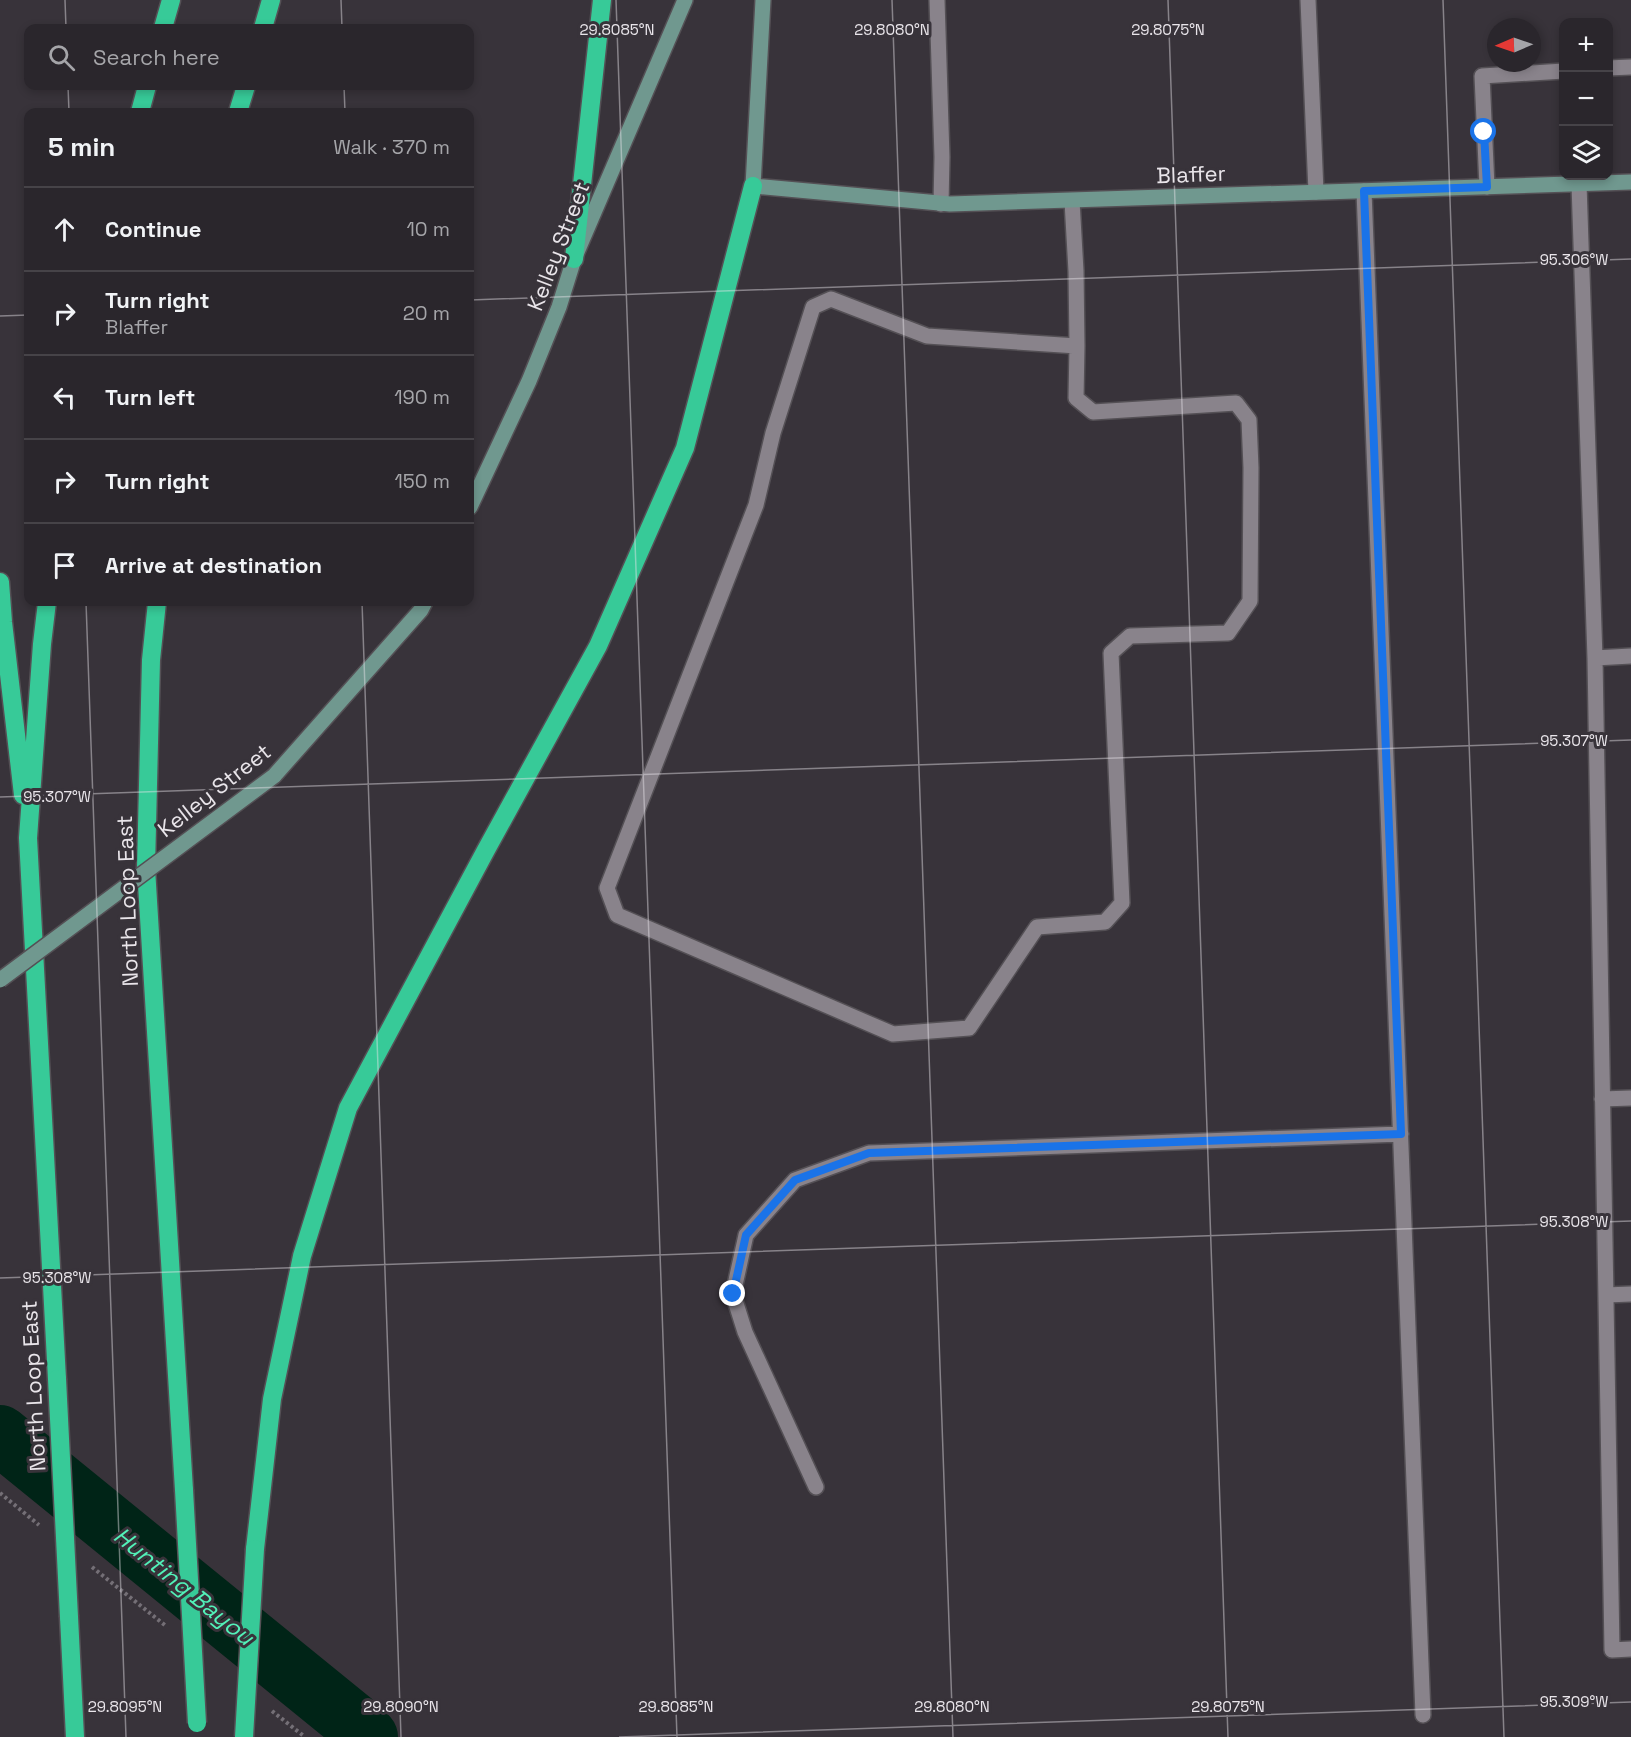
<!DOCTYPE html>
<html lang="en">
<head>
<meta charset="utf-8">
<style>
	:root { --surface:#2a262c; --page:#322e34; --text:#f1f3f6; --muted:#a5a5a9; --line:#464348 }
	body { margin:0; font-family:"Space Grotesk",sans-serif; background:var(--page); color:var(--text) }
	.controls { position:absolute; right:18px; top:18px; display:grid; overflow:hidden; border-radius:12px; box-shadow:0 3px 9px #0003 }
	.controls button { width:54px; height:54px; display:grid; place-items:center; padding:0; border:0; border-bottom:2px solid var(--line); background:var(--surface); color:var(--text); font:30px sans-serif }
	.compass { position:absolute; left:1487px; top:18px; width:54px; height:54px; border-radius:50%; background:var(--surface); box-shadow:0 3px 9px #0003; rotate:268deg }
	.stop { position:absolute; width:18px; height:18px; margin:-14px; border:4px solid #1a73e8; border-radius:50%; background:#fff }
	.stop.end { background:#1a73e8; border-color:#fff; box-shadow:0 2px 6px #0008 }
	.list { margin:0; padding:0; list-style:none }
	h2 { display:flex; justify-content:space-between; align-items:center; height:78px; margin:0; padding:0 24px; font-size:26px }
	h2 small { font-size:20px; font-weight:400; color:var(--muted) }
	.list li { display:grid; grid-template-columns:39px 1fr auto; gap:18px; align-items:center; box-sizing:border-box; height:84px; padding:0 24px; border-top:2px solid var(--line) }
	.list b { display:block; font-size:22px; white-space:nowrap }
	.list p { margin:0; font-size:20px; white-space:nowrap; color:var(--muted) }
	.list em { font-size:20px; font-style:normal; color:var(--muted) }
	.icon { flex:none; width:33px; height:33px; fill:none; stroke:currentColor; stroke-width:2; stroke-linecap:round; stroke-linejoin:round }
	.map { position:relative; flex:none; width:1631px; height:1737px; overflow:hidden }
	.search { position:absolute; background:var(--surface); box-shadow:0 3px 9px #0003; left:24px; top:24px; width:450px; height:66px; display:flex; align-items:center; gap:15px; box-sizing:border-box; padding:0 21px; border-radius:12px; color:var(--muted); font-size:22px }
	.panel { position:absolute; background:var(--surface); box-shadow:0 3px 9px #0003; left:24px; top:108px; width:450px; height:498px; border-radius:12px }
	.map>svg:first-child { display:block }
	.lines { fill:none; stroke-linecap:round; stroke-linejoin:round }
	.river { stroke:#002417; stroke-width:60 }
	.lane-casing { stroke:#545055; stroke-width:18 }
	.secondary-casing { stroke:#545055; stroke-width:18 }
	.highway-casing { stroke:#545055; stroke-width:21 }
	.path { stroke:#746f76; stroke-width:4; stroke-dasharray:3 3; stroke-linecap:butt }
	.lane { stroke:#89838b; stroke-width:15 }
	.secondary { stroke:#70988f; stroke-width:15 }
	.highway { stroke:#37ca98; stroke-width:18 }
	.secondary-bridge-casing { stroke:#545055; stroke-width:18; stroke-linecap:butt }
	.highway-bridge-casing { stroke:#545055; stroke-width:21; stroke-linecap:butt }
	.secondary-bridge { stroke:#70988f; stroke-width:15 }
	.highway-bridge { stroke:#37ca98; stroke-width:18 }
	.route { stroke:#1a73e8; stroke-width:8 }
	.ticks { fill:none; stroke:#e9e5ea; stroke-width:1.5; stroke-opacity:0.45 }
	.labels { text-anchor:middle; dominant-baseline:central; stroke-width:6; stroke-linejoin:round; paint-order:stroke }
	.street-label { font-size:22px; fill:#e9e5ea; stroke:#38333a }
	.water-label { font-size:24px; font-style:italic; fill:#52f1b8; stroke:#38333a }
	.ticks-label { font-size:15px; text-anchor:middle; fill:#e9e5ea; stroke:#38333a; stroke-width:6; stroke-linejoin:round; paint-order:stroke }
</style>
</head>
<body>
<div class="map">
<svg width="1631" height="1737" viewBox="0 0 1631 1737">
	<rect width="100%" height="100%" fill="#38333a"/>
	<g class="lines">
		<!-- river -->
		<path class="river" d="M0,1435L359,1727L368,1737"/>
		<!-- lane casing -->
		<g class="lane-casing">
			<path id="lane" d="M937,0L942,157L941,204
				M1308,0L1316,192
				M1608,68L1631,67
				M1579,184L1595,658L1612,1650L1631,1649
				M1487,187L1482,76L1564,71
				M1364,191L1423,1715
				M1072,201L1076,271L1077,346L927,336L831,299L813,307L773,433L756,505L607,888L617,915L893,1034L969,1028L1037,927L1105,922L1122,903L1111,653L1130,636L1228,633L1250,601L1251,468L1249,420L1236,403L1093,412L1076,398L1077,346
				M1595,658L1631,656
				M1602,1099L1631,1098
				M1606,1295L1631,1294
				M816,1487L745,1332L733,1294L746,1235L795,1180L869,1153L1401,1134"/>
		</g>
		<!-- secondary casing -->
		<g class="secondary-casing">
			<path id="secondary" d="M763,0L753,186L950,204L1631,182
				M470,507L529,381L559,307L574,259L685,0
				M274,776L421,610L425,602"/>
		</g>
		<!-- highway casing -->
		<g class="highway-casing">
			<path id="highway" d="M163,28L171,0
				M263,28L271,0
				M140,112L147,86
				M238,112L246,86
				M574,259L602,0
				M0,582L3,622L23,795
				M47,602L42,644L28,838L57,1379
				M157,602L151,660L146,868L184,1490
				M255,1549L272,1399L302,1256L348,1108L486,850L598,646L685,448L753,186
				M69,1617L75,1737"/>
		</g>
		<!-- path -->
		<path class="path" d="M0,1493L39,1525
			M92,1567L166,1626
			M272,1711L305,1737"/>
		<!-- lane -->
		<use href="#lane" class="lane"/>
		<!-- secondary -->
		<use href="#secondary" class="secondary"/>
		<!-- highway -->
		<use href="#highway" class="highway"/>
		<!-- secondary-bridge casing -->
		<g class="secondary-bridge-casing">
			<path id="secondary-bridge" d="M0,980L274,776"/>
		</g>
		<!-- highway-bridge casing -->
		<g class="highway-bridge-casing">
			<path id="highway-bridge" d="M57,1379L69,1617
				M184,1490L197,1723
				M244,1737L255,1549"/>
		</g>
		<!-- secondary-bridge -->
		<use href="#secondary-bridge" class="secondary-bridge"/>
		<!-- highway-bridge -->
		<use href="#highway-bridge" class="highway-bridge"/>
	</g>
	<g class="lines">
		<!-- route -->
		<path class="route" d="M733,1294L746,1235L795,1180L869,1153L1401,1134L1364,191L1487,187L1484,132"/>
	</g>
	<!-- ticks -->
	<path class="ticks" d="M65,0L66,28M341,0L342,28M616,0L677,1737M892,0L953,1737M1168,0L1228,1737M1443,0L1504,1737M68,86L69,112M344,86L345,112M470,300L1631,259M0,316L28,315M86,602L126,1737M362,602L401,1737M0,797L1631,740M0,1278L1631,1221M619,1737L1631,1702"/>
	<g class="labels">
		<!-- street labels -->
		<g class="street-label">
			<text transform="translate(1191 174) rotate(-2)">Blaffer</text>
			<text transform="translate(558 246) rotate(-69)">Kelley Street</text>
			<text transform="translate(214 790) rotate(-38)">Kelley Street</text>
			<text transform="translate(127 901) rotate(-92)">North Loop East</text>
			<text transform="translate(33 1386) rotate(-93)">North Loop East</text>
		</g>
		<!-- water labels -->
		<g class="water-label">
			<text transform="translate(184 1586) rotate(39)">Hunting Bayou</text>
		</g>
	</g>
	<g class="ticks-label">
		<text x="617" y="35">29.8085°N</text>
		<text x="892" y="35">29.8080°N</text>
		<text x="1168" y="35">29.8075°N</text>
		<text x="1574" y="265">95.306°W</text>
		<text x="1574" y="746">95.307°W</text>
		<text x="57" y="802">95.307°W</text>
		<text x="1574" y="1227">95.308°W</text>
		<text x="57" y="1283">95.308°W</text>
		<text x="1574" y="1707">95.309°W</text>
		<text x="125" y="1712">29.8095°N</text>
		<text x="401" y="1712">29.8090°N</text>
		<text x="676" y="1712">29.8085°N</text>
		<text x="952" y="1712">29.8080°N</text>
		<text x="1228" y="1712">29.8075°N</text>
	</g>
</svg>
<div class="controls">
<button>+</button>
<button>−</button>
<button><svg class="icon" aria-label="layers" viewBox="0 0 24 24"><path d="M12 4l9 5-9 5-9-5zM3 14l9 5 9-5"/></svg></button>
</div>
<svg class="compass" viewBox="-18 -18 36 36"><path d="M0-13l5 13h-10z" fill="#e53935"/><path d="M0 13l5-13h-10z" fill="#a5a5a9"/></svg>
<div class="stop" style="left:1484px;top:132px"></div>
<div class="stop end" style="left:733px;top:1294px"></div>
<div class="search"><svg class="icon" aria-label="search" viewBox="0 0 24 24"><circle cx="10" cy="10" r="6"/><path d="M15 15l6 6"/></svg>Search here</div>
<section class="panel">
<h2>5 min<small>Walk · 370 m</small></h2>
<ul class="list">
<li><svg class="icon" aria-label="ahead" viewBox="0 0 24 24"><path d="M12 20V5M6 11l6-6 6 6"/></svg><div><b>Continue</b></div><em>10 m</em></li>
<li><svg class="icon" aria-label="right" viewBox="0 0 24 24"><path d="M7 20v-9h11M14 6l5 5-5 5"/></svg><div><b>Turn right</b><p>Blaffer</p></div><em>20 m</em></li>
<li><svg class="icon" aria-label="left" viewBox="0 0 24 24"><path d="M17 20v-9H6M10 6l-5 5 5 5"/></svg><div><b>Turn left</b></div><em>190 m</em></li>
<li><svg class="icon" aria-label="right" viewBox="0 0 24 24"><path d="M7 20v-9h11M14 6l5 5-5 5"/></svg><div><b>Turn right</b></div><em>150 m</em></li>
<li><svg class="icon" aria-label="arrive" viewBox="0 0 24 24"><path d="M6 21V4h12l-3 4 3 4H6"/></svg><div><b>Arrive at destination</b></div></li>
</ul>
</section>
</div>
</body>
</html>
